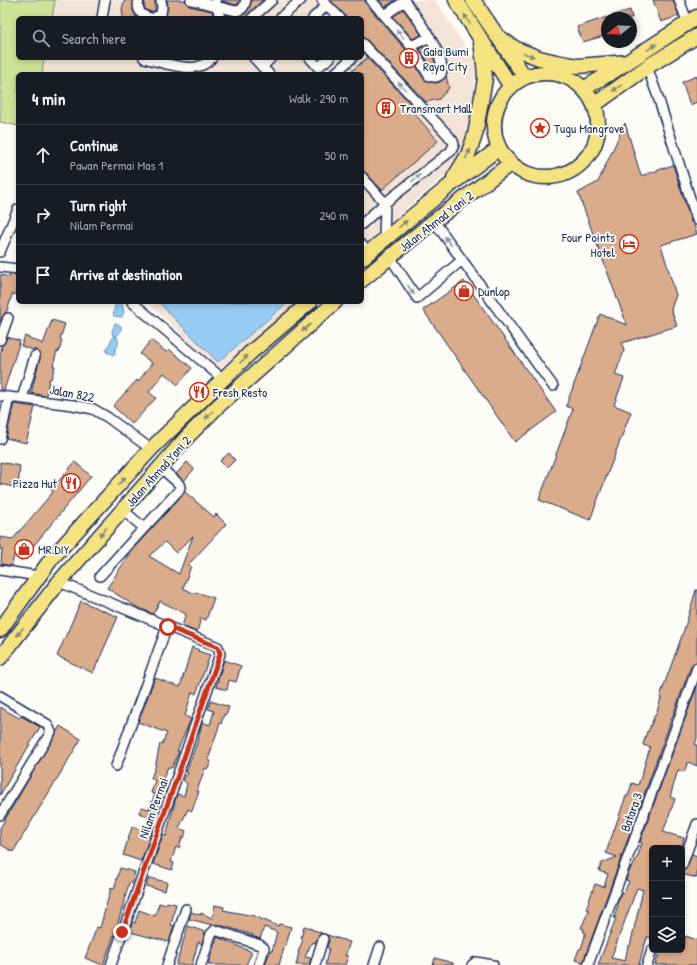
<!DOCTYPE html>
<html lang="en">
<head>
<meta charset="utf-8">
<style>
	:root { --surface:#171b24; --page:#20242c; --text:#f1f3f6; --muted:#9ea1a6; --line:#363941 }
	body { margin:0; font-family:"Patrick Hand",sans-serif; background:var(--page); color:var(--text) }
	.controls { position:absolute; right:12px; bottom:12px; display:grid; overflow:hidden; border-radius:6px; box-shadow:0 2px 6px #0003 }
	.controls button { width:36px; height:36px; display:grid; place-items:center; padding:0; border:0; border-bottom:1px solid var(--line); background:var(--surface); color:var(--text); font:20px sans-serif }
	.compass { position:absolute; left:601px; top:12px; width:36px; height:36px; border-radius:50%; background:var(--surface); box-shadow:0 2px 6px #0003; rotate:252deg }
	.stop { position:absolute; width:12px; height:12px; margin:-9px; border:3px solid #c8321e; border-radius:50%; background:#fff }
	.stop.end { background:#c8321e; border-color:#fff; box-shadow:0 1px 4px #0008 }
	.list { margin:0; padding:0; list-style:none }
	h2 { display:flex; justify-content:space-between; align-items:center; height:52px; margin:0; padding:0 16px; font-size:17px }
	h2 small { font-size:13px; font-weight:400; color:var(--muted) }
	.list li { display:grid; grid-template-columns:26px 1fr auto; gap:12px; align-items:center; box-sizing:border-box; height:60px; padding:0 16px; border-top:1px solid var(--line) }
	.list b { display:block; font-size:15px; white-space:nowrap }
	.list p { margin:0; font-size:13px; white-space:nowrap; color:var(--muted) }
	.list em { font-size:13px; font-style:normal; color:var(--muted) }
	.icon { flex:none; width:22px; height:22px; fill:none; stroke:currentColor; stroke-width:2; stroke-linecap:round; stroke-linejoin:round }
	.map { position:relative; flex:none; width:697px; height:965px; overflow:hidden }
	.search { position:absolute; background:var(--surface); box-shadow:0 2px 6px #0003; left:16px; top:16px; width:348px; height:44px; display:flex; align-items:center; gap:10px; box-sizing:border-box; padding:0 14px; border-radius:6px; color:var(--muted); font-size:15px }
	.panel { position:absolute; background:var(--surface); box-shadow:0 2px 6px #0003; left:16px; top:72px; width:348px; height:232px; border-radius:6px }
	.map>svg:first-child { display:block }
	.built { fill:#f3e4d7 }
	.green { fill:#cfe297; stroke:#75887a }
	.water { fill:#97cdf5; stroke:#658eb9 }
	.building { fill:#dbac8c; stroke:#1b2f5e; fill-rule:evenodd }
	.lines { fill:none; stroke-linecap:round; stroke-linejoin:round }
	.minor-casing { stroke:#1b2f5e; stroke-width:12 }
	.highway-casing { stroke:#1b2f5e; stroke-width:17 }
	.minor { stroke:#fdfcf7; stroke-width:9 }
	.highway { stroke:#f5e382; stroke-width:14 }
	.oneway { fill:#888970 }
	.oneway2 { fill:#8c96aa }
	.route { stroke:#c8321e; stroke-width:5 }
	.labels { text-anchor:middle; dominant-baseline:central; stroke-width:3.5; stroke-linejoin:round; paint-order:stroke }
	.poi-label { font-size:13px; fill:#1b2f5e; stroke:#fdfcf7; text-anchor:start }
	.street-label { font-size:13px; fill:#1b2f5e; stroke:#fdfcf7 }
</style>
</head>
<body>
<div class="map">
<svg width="697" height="965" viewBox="0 0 697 965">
	<rect width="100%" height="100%" fill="#fdfcf7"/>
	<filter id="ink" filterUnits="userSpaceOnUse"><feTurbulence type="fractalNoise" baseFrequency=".025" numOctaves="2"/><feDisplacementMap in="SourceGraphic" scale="8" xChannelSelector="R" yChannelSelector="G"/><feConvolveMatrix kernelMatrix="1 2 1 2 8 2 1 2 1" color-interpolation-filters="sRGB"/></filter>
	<g filter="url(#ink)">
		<!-- built -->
		<path class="built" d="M55,0H435L476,63L469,140L462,161L362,247V74H42L44,58H362V18H52Z
			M147,302H298L219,369Z"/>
		<!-- green -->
		<path class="green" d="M0,0H55L52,18H18V58H44L42,74H18V126L0,122Z"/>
		<!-- water -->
		<path class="water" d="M116,302H124L122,305L124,312L122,317L114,316C112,311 116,308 115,303Z
			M158,302H288L218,362Z
			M115,323L121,326V330L117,336H113L112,332Z
			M113,337H117C119,342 119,345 115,349V354L113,355L111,353H107L106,350Z"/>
		<!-- building -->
		<path class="building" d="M125,0H133V11L137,18H123L122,8Z
			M145,0H155V10L152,12L146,10L144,6Z
			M167,0H185L187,4L189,6L212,11L214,18H165L168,8Z
			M222,0H240L238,4L236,5L222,1Z
			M252,0H263L248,14L246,18H226L225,15L237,17L245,14L249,9Z
			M330,0H365L366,4L406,50L424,79L429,82L437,83L443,80L446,76L449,88L439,99L426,102L366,39L362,37V18H346L344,14Z
			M379,0H396L385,7Z
			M653,0H673L679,16L661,22Z
			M403,9L417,28L421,35L413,39L393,17Z
			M630,10L632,18H609L608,17Z
			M607,17V35L583,42L577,27Z
			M427,45L434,59L436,67L435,71H433L420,49Z
			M367,58L413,106L409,107L438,141L382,190L366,173L362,170V74H348Z
			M697,76V102L690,105L682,82Z
			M625,123L641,176L673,165L691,222L694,225L697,234L661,245L676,295L671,309L677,326L622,343L624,351L615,375L624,378L614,405L631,412L590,520L539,500L573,409L566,406L600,314L627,325L578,193L598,182Z
			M10,274L18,275V281L15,295L12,294L8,309L3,316L0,322V275L10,277Z
			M464,281L556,412L515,442L423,310Z
			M52,320L65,324L60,339L62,340L59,352L57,351L53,366H55L51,379H49L46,396L31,393L41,354L37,350H33L21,346L25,336L43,344Z
			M7,337L20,341L4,390H0V354L2,348H0L5,342Z
			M151,340L166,352L169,349L192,368L178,385L164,373L149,392L156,398L132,424L113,406L137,380L138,382L152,363L140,354Z
			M14,404L35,407L26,443L6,438Z
			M229,453L235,460L227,468L220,461Z
			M0,462L20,466L18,488L0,484Z
			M75,462L91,476L21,561L14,555L12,566L1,564L2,549H0V537L13,539L53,492L51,490Z
			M187,462L194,469L184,481L176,474Z
			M185,492L214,517L216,514L226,524L188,565L191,566L183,588L195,594L196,592L214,598L206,620L201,618L197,632L182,626L186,614L160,601L153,614L135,606L107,588L133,549ZM193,536L179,574L149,556L165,542L176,553Z
			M696,590H697V662L693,663L691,666L583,962L575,960L579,949H581L585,936V932L583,931L584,929L581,928L589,910L586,909L595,884L604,887L608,874L599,871L602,863L617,857L606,853L626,796H628L632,783L638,785L642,774L650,747L643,745L647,731L648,732L655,715H656L661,698L660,697L663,688L684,630Z
			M81,601L118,617L93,673L57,656Z
			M192,647L199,650L198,651L210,655L196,694L192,692L185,716L191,719L177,751H179L172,768L168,767L159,788L166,790L163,799L161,798L153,818L139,813L141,807L149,809L155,794L151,793L155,780L151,778L155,768L160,744H162L167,733L138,722L155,678L180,687Z
			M224,660L241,666L236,682L229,680L227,690L216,687Z
			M697,686V738L695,745H697V766L688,762L684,772L678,770L670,797L675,799L663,832L684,838L682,848H652V938L647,937L645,945H644L639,965H598L616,918H614L618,905L617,904L621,892L624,893L629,881L626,880L631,867L632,868L638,855L642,843L640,842ZM637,888L643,890L630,946H628L625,961L611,958Z
			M211,701L229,707L226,715L224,714L221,724L220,723L208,760L211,761L208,769L205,768L197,791H199L192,811L188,809L179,828L186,831L184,838L182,837L179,848L176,847L171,862L174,863L172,870L153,864L163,835L166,836L177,794L184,796L187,784L183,780L188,773L186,772L198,740L202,722L210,725L214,711L208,709Z
			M0,707L19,718L21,716L40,727L0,795Z
			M60,726L81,739L13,852L0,844V828Z
			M132,827L145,831L146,829L152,831L141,861L123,855Z
			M692,854L697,856V878L682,874V871L687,867Z
			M120,868L135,872L132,884L129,883L117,927L103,965L85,958L97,927L100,928L111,888L114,889Z
			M149,878L167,882L165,891L146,886Z
			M167,902L176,904L171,925L174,926L169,942L130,932L132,922L135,923L139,910L155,916L159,903L166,905Z
			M215,905L224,907L223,910L254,916L278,926L279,924L291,927L286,945H285L279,965H265L270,951H272L277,932L264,927L260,939L252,936L253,935L217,924L213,925L189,919L191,912L201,915V913L212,918Z
			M188,926L205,932L202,944L198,942L192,965H176Z
			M304,926L311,928V929L322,933L319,935L315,943L312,942L305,957L311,958L309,965H296L299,952H298L303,940L301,939Z
			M327,935L350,942L345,956H348L345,965H325L329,948L327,947L329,940Z
			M686,936L697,940V965H655L660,950H682Z
			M217,937L252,952L246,965H208Z
			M435,958L453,963V965H433Z"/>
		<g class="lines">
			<!-- minor casing -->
			<g class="minor-casing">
				<path id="minor" d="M139,0C136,10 141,16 151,18
					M191,0L236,11C243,10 244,7 246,0
					M322,0L340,18
					M371,0L411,46L429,76C434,78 437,78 441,74C448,57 414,14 404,0
					M679,0L688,23
					M216,2L220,18
					M385,15L405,1
					M102,18L105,0
					M154,18L161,14L162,7L161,0
					M252,18L272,0
					M280,18L301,0
					M313,18L327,5
					M362,43L447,134L453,141L454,145L451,151L385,203L362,224
					M411,46L430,37
					M144,58C156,61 185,70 196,67C203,66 207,63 212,58
					M254,58L269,74
					M310,58L318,67L330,58
					M262,67L271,58
					M647,67L658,97L697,220
					M334,74L352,58
					M362,177L385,203L384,240
					M434,221L553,386
					M362,245L368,253
					M0,252L18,209
					M390,257L417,298L462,260
					M0,267L18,269
					M132,302L223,379
					M0,340L8,318
					M0,396L73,405L93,409L107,417L151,449
					M22,398L35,356
					M0,439L9,397
					M123,510L144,528
					M0,570L38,576
					M100,576L179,490L180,487L179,484L160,467
					M59,582L218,647L220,654L111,965
					M0,696L47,724L51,732L0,815
					M116,766L167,627
					M682,865L697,824
					M167,965L186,909
					M201,965L211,934L215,930L260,945L264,948L259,965
					M315,965L323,939
					M374,965L380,947
					M472,965L476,962L493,965
					M588,965L676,727L697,668
					M647,965L652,950"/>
			</g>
			<!-- highway casing -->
			<g class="highway-casing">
				<path id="highway" d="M456,0C474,29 493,58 511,87
					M473,0L525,77
					M496,35L516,49L539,58L556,62L578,66L628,62
					M494 125a52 52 0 1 1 104 0a52 52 0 1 1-104 0Z
					M583,89L612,72L697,17
					M594,105L647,67L697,36
					M454,178L468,155L475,135L485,79L484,63L481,42
					M362,258L448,187L499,148
					M362,280L434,221L510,164
					M0,630L52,558L151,449L250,353L310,302
					M0,658L59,582L187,437L217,407L335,302"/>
			</g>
			<!-- minor -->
			<use href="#minor" class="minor"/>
			<!-- highway -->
			<use href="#highway" class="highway"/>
		</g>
		<!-- one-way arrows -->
		<defs><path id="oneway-solid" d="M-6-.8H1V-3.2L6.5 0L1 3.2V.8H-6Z"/></defs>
		<g class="oneway">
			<use href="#oneway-solid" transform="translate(467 19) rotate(-121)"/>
			<use href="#oneway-solid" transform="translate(652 47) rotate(-33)"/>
			<use href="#oneway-solid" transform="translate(529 55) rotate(20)"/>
			<use href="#oneway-solid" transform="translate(617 88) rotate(145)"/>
			<use href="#oneway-solid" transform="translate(468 154) rotate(-64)"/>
			<use href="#oneway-solid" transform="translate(403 224) rotate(-40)"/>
			<use href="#oneway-solid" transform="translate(306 328) rotate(139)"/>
			<use href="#oneway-solid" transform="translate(244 359) rotate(-44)"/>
			<use href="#oneway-solid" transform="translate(209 415) rotate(134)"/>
			<use href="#oneway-solid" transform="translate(122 481) rotate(-48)"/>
			<use href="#oneway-solid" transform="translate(103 532) rotate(132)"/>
			<use href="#oneway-solid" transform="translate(20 632) rotate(128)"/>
		</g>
		<g class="oneway2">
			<use href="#oneway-solid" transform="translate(400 34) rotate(-131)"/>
			<use href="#oneway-solid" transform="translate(402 86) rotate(-132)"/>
			<use href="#oneway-solid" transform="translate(416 178) rotate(-39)"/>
			<use href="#oneway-solid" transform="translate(448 241) rotate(-126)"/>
			<use href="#oneway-solid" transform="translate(411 290) rotate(57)"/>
		</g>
	</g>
	<g class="lines" filter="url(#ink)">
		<!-- route -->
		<path class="route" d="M122,932L180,769L220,654L218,647L168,627"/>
	</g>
	<!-- icons -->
	<defs>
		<g id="building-ring" transform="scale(1)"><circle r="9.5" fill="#fdfcf7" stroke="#c8321e" stroke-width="1.5"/><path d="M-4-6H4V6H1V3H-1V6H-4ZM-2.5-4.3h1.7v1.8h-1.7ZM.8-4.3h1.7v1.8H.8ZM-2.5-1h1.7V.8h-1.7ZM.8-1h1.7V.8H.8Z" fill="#c8321e"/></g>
		<g id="sight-ring" transform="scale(1)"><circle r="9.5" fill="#fdfcf7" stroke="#c8321e" stroke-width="1.5"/><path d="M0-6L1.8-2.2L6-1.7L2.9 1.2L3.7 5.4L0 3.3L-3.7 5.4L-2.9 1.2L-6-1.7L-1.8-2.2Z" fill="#c8321e"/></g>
		<g id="hotel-ring" transform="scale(1)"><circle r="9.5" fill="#fdfcf7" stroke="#c8321e" stroke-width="1.5"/><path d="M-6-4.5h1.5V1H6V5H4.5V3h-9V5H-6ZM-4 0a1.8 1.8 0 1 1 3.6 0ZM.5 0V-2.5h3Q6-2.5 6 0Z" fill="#c8321e"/></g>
		<g id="shop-ring" transform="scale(1)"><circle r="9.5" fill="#fdfcf7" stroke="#c8321e" stroke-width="1.5"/><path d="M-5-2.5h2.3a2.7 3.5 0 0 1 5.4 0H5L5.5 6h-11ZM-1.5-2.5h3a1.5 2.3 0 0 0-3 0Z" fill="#c8321e"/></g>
		<g id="restaurant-ring" transform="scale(1)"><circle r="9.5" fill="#fdfcf7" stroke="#c8321e" stroke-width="1.5"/><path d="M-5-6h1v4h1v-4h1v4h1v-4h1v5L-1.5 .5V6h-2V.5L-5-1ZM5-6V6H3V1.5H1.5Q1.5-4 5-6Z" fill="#c8321e"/></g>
	</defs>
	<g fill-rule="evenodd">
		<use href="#building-ring" x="409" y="58"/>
		<use href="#building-ring" x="386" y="108"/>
		<use href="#sight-ring" x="540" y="128"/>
		<use href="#hotel-ring" x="629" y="244"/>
		<use href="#shop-ring" x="464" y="291"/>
		<use href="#restaurant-ring" x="199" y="392"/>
		<use href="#restaurant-ring" x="71" y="483"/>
		<use href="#shop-ring" x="24" y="549"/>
	</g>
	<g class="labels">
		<!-- poi labels -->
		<g class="poi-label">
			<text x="423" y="51">Gaia Bumi<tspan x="423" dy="15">Raya City</tspan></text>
			<text x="400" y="108">Transmart Mall</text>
			<text x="554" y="128">Tugu Mangrove</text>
			<text x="615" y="237" text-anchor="end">Four Points<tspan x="615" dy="15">Hotel</tspan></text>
			<text x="478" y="291">Dunlop</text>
			<text x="213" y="392">Fresh Resto</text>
			<text x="57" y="483" text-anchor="end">Pizza Hut</text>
			<text x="38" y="549">MR.DIY</text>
		</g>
		<!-- street labels -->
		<g class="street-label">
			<text transform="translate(436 221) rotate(-38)">Jalan Ahmad Yani 2</text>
			<text transform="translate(72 393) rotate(11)">Jalan 822</text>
			<text transform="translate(158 471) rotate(-48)">Jalan Ahmad Yani 2</text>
			<text transform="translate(153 808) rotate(-70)">Nilam Permai</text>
			<text transform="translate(631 812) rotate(-70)">Batara 3</text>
		</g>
	</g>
</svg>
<div class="controls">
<button>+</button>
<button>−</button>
<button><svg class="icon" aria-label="layers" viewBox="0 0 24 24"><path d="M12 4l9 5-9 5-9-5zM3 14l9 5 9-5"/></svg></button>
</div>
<svg class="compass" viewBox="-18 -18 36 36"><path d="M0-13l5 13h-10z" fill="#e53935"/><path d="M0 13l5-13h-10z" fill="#9ea1a6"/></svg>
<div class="stop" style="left:168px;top:627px"></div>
<div class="stop end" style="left:122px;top:932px"></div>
<div class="search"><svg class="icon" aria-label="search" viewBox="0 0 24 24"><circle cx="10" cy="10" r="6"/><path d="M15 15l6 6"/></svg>Search here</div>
<section class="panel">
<h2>4 min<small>Walk · 290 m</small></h2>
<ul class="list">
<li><svg class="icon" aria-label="ahead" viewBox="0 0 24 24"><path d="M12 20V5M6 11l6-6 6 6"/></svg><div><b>Continue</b><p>Pawan Permai Mas 1</p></div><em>50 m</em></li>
<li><svg class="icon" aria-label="right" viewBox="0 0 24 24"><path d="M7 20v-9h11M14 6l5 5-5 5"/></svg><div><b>Turn right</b><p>Nilam Permai</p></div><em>240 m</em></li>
<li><svg class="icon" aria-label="arrive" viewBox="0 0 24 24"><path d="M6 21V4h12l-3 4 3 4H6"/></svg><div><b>Arrive at destination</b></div></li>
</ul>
</section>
</div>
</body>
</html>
